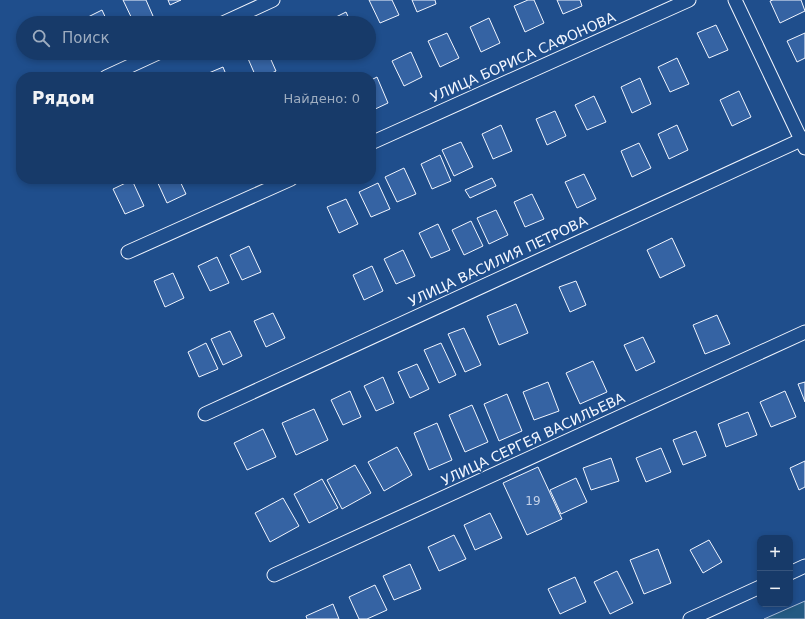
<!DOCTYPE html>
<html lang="ru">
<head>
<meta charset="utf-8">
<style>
	:root { --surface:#173a69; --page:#20416f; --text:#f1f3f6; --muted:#9eadc0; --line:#36547d }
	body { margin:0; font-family:"DejaVu Sans",sans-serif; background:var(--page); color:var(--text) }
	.controls { position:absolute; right:12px; bottom:12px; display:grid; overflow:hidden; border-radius:8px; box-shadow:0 2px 6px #0003 }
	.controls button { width:36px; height:36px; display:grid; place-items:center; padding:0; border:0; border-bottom:1px solid var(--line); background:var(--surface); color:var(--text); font:20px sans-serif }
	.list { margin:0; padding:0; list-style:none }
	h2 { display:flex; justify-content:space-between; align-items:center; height:52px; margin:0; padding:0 16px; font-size:17px }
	h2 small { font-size:13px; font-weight:400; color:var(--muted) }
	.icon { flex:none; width:22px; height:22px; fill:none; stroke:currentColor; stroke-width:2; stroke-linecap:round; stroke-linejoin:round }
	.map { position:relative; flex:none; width:805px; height:619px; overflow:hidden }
	.search { position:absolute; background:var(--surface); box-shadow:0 2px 6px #0003; left:16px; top:16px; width:360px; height:44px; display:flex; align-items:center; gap:10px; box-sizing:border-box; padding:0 14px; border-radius:22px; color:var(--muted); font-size:15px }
	.panel { position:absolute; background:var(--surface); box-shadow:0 2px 6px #0003; left:16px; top:72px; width:360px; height:112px; border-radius:16px }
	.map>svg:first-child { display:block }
	.green { fill:#245a82; stroke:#a8bbd7 }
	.building { fill:#3563a3; stroke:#f2f6ff }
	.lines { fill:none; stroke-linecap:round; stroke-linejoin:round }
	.minor-casing { stroke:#f2f6ff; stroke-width:15 }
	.minor { stroke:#1f4e8c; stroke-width:13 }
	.labels { text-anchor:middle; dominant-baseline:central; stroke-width:3; stroke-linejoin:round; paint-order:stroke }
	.number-label { font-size:12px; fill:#c3d1e8 }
	.street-label { font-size:14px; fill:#f2f6ff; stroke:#1f4e8c }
</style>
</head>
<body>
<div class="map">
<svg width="805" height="619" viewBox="0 0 805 619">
	<rect width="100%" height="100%" fill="#1f4e8c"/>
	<!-- green -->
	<path class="green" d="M805,601V619H764Z"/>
	<!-- building -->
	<path class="building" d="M123,0H146L153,16L138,23H134Z
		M168,0H181L170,5Z
		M369,0H392L399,15L380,23Z
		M412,0H435L436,4L417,12Z
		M528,0H534L544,23L525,32L514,6Z
		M557,0H580L582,6L563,14Z
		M773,0H801L805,11L780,23L770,1Z
		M102,10L108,23H85L84,19Z
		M346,12L351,23H328V21Z
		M489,18L500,43L481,52L470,27Z
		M716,25L728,50L709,58L697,33Z
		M447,33L459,58L440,67L428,41Z
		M805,33V58L797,62L787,41Z
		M411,52L422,77L404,86L392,61Z
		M249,53H268L276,71L264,77H256L246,54Z
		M677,58L689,84L670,92L658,67Z
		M223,67L227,77H205L204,75Z
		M377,77L388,103L371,111V80Z
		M640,78L651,104L632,113L621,87Z
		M739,91L751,117L732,126L720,100Z
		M594,96L606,122L587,130L575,105Z
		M555,111L566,136L547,145L536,119Z
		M501,125L512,151L493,159L482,134Z
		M677,125L688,150L669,159L658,134Z
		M461,142L473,167L454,176L442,150Z
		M639,143L651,168L632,177L621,151Z
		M440,155L451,181L432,189L421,164Z
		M404,168L416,194L397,202L385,177Z
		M584,174L596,199L577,208L565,182Z
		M492,178L496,186L470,198L465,190Z
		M156,179H179L186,194L167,203Z
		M132,180L144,206L125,214L113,189Z
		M378,183L390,209L371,217L359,192Z
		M532,194L544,219L525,227L514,202Z
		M346,199L358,224L339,233L327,207Z
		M496,210L508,235L489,244L477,218Z
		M471,221L483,246L464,255L452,230Z
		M438,224L450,250L431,258L419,233Z
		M672,238L685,266L660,278L647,250Z
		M249,246L261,272L242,280L230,255Z
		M403,250L415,276L396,284L384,259Z
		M217,257L229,283L210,291L198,266Z
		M372,266L383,291L364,300L353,275Z
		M173,273L184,298L165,307L154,281Z
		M576,281L586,305L570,312L559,287Z
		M516,304L528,333L499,345L487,316Z
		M273,313L285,338L266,347L254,321Z
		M717,315L730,344L705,354L693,325Z
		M464,328L481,365L465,372L448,334Z
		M230,331L242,356L223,365L211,339Z
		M643,337L655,362L636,371L624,345Z
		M206,343L218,369L199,377L188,352Z
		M441,343L456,375L439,383L424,350Z
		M593,361L607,392L580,404L566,373Z
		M417,364L429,389L410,398L398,372Z
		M383,377L394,403L376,411L364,386Z
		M548,382L559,411L534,420L523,392Z
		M805,382V402L798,384Z
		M350,391L361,417L343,425L331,400Z
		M785,391L796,417L771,427L760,402Z
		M507,394L522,431L499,441L484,404Z
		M472,405L488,442L465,452L449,415Z
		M314,409L328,440L296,455L282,423Z
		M748,412L757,435L726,447L718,424Z
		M437,423L452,460L429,470L414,433Z
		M263,429L276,457L247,470L234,443Z
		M696,431L706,456L683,465L673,440Z
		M397,447L412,475L384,491L368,462Z
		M661,448L671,472L646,482L636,458Z
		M611,458L619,481L591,490L583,468Z
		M805,461V487L799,490L790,468Z
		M355,465L371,493L342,509L327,480Z
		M538,467L562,519L527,535L503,483Z
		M576,478L587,502L561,514L550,490Z
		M322,479L338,508L309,523L294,494Z
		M283,498L299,526L270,542L255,513Z
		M490,513L502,538L475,550L464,525Z
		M454,535L466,559L439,571L428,547Z
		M709,540L722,562L703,573L690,550Z
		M658,549L671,583L644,594L630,560Z
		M410,564L421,589L394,600L383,576Z
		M617,571L633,603L610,614L594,582Z
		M575,577L586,602L560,614L548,589Z
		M375,585L387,610L367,619H359L349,597Z
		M333,604L339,619H307L306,616Z"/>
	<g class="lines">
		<!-- minor casing -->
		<g class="minor-casing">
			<path id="minor" d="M735,0L805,148
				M223,23L273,0
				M106,77L158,53
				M371,143L689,0
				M128,252L291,179
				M205,414L805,138
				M790,573L805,566
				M274,575L805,332
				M690,619L760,587"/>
		</g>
		<!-- minor -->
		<use href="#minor" class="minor"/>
	</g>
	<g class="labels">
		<!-- number labels -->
		<g class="number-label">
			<text x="533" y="501">19</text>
		</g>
		<!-- street labels -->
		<g class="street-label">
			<text transform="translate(523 57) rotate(-24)">УЛИЦА БОРИСА САФОНОВА</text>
			<text transform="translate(498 261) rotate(-25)">УЛИЦА ВАСИЛИЯ ПЕТРОВА</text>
			<text transform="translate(533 439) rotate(-25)">УЛИЦА СЕРГЕЯ ВАСИЛЬЕВА</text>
		</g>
	</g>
</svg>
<div class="controls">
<button>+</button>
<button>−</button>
</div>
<div class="search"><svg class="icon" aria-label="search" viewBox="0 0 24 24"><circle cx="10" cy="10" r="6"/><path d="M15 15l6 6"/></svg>Поиск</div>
<section class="panel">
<h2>Рядом<small>Найдено: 0</small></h2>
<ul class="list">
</ul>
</section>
</div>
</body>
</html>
